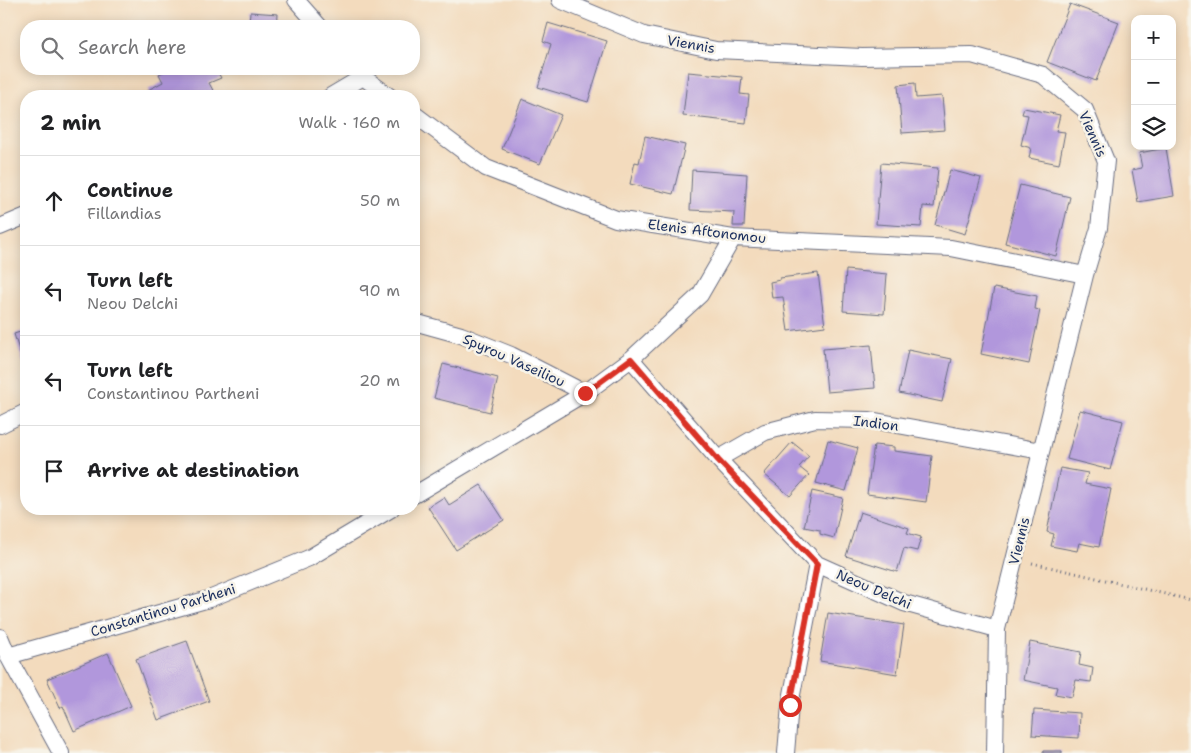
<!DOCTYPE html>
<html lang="en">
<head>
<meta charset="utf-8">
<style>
	:root { --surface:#fff; --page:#f2f2f2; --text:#202124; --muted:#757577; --line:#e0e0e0 }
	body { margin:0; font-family:"Shantell Sans",sans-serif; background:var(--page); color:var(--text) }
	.controls { position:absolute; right:15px; top:15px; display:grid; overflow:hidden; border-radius:10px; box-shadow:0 2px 12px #0003 }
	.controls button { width:45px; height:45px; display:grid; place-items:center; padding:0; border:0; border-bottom:1px solid var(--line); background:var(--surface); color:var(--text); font:25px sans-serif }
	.stop { position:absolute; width:15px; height:15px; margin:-11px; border:4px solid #d93025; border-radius:50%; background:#fff }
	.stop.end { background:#d93025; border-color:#fff; box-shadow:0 1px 5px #0008 }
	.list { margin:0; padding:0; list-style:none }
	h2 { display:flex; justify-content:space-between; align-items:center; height:65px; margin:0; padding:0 20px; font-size:21px }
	h2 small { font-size:16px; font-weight:400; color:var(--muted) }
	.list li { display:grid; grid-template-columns:32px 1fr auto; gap:15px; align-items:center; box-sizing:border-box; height:90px; padding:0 20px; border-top:1px solid var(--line) }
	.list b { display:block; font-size:19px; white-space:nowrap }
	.list p { margin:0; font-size:16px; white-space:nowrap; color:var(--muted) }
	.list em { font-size:16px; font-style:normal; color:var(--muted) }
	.icon { flex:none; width:28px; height:28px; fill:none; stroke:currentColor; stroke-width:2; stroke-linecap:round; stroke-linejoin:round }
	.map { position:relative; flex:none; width:1191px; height:753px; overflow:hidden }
	.search { position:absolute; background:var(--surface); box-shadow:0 2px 12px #0003; left:20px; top:20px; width:400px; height:55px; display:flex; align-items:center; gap:12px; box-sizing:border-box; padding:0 18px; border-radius:20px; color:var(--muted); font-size:19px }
	.panel { position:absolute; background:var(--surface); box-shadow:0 2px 12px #0003; left:20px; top:90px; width:400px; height:425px; border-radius:20px }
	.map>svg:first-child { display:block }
	.building { fill:#b197dc }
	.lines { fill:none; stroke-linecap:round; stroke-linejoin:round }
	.minor-casing { stroke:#676b7f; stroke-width:18 }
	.path { stroke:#676b7f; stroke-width:3; stroke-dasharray:1 4; stroke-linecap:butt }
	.minor { stroke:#fff; stroke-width:16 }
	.route { stroke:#d93025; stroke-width:6 }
	.labels { text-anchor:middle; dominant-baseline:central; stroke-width:5; stroke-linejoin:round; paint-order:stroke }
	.street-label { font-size:14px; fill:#1b2f5e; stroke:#f7f3e8 }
</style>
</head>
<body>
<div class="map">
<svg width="1191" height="753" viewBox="0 0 1191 753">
	<rect width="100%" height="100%" fill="#f7f3e8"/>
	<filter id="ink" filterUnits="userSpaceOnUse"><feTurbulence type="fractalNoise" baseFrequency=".02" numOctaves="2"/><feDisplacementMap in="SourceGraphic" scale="10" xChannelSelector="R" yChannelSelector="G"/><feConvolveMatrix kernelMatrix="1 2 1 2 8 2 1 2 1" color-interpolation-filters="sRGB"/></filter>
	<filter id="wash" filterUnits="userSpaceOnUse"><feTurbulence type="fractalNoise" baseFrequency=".0096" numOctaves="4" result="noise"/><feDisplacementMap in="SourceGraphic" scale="20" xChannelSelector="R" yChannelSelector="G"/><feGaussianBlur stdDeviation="1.12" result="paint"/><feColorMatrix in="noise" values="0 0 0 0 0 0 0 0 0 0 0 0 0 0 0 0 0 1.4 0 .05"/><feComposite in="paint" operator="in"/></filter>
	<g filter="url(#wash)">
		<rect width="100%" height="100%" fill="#f3dbbd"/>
		<g id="blocks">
			<!-- building -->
			<path class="building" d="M1070,4L1119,22L1096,81L1047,62Z
				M250,12L278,14L277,26H229L230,21L249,23Z
				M548,23L607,41L588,102L538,87L551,44L543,41Z
				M169,69H216L221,78L209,83L215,94L211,96H151L148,90L163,82L159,74Z
				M688,72L742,77L740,94L749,95L746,123L683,116Z
				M915,83L916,98L942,96L945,130L902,133L898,85Z
				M522,99L561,115L540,164L502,149Z
				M1024,108L1060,115L1056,131L1065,132L1059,164L1029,158L1031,148L1021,145L1028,115L1022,114Z
				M645,136L685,145L673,194L630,184L635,162L639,163Z
				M1166,148L1174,196L1138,202L1132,170L1142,168L1139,153Z
				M881,163L938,168L934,207L923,206L921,227L876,224Z
				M692,170L747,174L744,226H733L734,212L690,210Z
				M950,170L981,178L965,234L935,225Z
				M1020,185L1070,197L1056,256L1005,243Z
				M846,270L887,274L884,314L843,311Z
				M818,273L825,326L788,331L783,297L772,298L770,282L780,280V278Z
				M994,288L1037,296L1035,309L1040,310L1029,364L981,354Z
				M26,330V372L14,334Z
				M871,345L875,388L827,392L823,349Z
				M908,350L952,359L942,402L899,393Z
				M443,364L498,378L490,412L434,398Z
				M1080,410L1123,421L1110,470L1067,459Z
				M828,440L858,448L846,491L816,483Z
				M792,442L809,456L799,467L809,475L790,496L764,474Z
				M874,445L894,447V451L932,456L926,502L867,494Z
				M1060,468L1088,473L1085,484L1111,489L1099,547L1079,543L1077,551L1051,546L1054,534L1047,532Z
				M481,485L504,520L456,550L428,507L444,497L449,505Z
				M812,491L843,498L834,538L820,534V530L804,527Z
				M860,512L909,528L907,533L921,537L917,551L904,548L897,572L846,556Z
				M828,613L904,625L897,674L820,661Z
				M187,641L209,701L158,720L136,659Z
				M1030,642L1081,652L1079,665L1093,668L1091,682L1076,680L1072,697L1055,694L1057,687L1023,680Z
				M108,653L131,706L74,731L63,706L60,708L47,679Z
				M1034,710L1080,713L1079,738L1032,735Z
				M1043,751H1062V753H1043Z"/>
		</g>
	</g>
	<g filter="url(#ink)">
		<use href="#blocks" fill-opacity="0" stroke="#676b7f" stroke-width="1"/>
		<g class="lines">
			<!-- minor casing -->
			<g class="minor-casing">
				<path id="minor" d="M296,0L319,26
					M560,0L644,35L716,50L862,57L972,55L1043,75L1085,110L1106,161L1099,228L1085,275L997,629L995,753
					M356,69L363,77L389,96
					M331,96L363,77
					M414,114L486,168L616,219L733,238L951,248L1085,275
					M0,227L26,216
					M414,322L461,335L511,355L585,393
					M631,359L718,459L817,564L904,603L997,629
					M0,425L26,412
					M718,459L765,432L815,419L870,420L1041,451
					M414,495L585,393L631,359L700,295L733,238
					M0,637L8,656L61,753
					M8,656L209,599L309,558L391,509
					M786,753L790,705L817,564"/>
			</g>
			<!-- path -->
			<path class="path" d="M1032,563L1191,600"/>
			<!-- minor -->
			<use href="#minor" class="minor"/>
		</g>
	</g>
	<g class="lines" filter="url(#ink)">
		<!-- route -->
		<path class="route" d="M585,393L631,359L718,460L817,564L790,705"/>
	</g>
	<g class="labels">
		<!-- street labels -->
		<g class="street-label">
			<text transform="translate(691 44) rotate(10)">Viennis</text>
			<text transform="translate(1093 134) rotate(66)">Viennis</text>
			<text transform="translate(707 231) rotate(7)">Elenis Aftonomou</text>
			<text transform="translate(514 360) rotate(24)">Spyrou Vaseiliou</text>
			<text transform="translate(876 423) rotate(7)">Indion</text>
			<text transform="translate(1019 541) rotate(-76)">Viennis</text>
			<text transform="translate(874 589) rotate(23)">Neou Delchi</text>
			<text transform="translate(163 610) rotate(-17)">Constantinou Partheni</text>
		</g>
	</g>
</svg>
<div class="controls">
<button>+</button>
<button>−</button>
<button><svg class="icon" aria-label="layers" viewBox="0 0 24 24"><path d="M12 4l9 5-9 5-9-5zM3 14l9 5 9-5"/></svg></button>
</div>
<div class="stop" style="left:790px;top:705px"></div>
<div class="stop end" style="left:585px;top:393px"></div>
<div class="search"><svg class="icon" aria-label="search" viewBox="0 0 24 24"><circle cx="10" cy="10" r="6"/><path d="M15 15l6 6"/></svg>Search here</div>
<section class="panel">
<h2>2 min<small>Walk · 160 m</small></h2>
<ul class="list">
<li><svg class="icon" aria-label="ahead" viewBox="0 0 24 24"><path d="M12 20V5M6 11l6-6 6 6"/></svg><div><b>Continue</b><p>Fillandias</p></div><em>50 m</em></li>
<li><svg class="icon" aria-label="left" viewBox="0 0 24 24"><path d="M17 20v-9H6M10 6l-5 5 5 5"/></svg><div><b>Turn left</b><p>Neou Delchi</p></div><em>90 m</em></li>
<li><svg class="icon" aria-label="left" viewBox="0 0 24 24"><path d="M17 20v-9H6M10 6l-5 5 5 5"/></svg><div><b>Turn left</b><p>Constantinou Partheni</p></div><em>20 m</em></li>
<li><svg class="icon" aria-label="arrive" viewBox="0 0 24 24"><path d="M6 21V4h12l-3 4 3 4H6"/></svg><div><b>Arrive at destination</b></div></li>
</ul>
</section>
</div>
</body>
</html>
